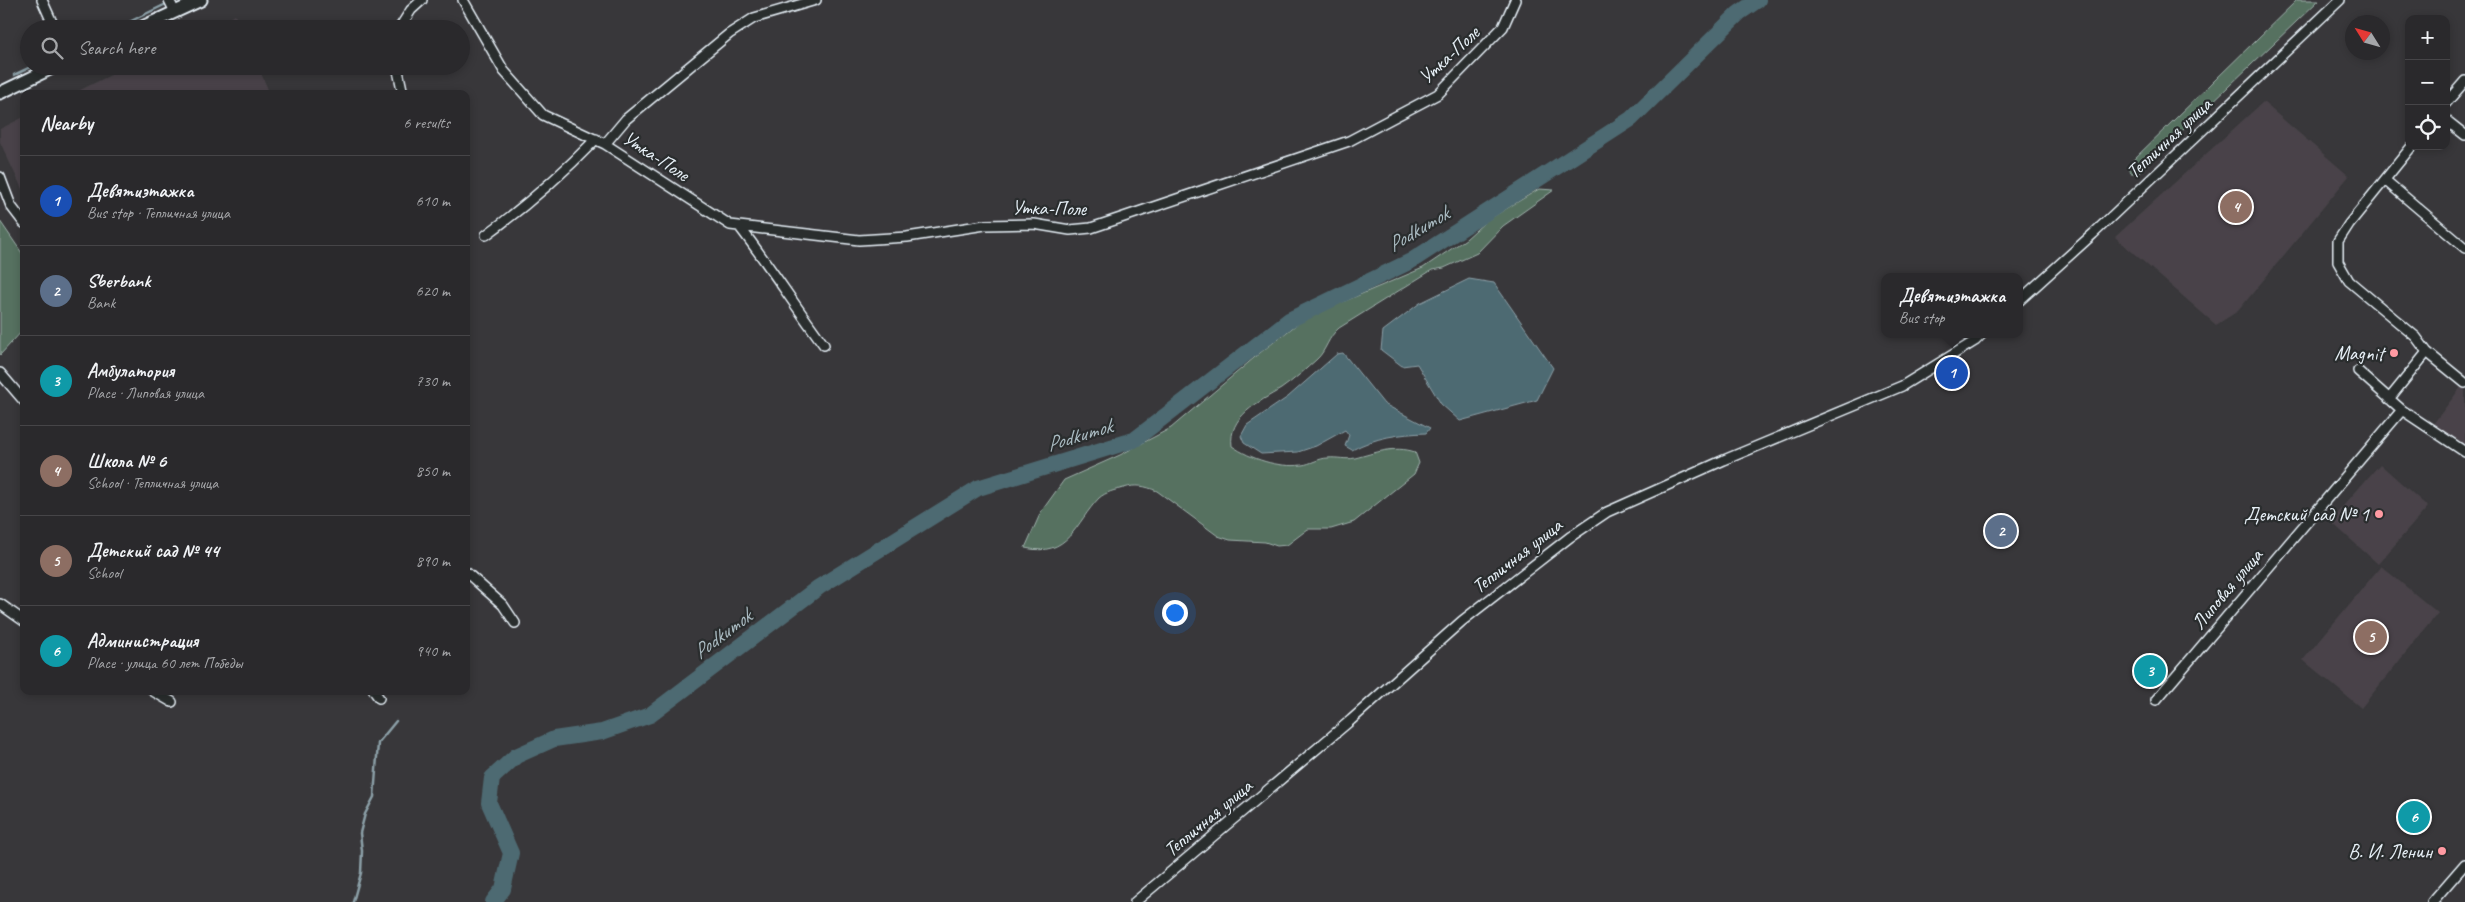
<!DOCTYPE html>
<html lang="en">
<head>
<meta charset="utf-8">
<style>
	:root { --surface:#2a292c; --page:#323134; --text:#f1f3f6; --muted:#a5a6a9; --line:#464548; --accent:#ff9aa2 }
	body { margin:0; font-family:Caveat,sans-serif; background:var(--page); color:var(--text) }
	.controls { position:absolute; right:15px; top:15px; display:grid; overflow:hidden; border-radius:10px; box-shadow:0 2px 8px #0003 }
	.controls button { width:45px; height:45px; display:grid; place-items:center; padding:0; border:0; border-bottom:1px solid var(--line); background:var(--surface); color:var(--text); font:25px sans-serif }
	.compass { position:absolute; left:2345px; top:15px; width:45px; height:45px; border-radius:50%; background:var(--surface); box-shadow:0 2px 8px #0003; rotate:307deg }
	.you { position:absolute; left:1174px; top:612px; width:18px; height:18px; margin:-12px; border:4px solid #fff; border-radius:50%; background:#1a73e8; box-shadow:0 0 0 8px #1a73e833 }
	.badge { display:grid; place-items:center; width:32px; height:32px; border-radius:50%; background:var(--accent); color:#fff; font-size:16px; font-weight:700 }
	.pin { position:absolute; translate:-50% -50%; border:2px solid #fff; box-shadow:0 1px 5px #0006 }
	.popup { position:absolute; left:1881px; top:273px; width:142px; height:65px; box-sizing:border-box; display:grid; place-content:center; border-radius:10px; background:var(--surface); filter:drop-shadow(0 1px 4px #0005); font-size:16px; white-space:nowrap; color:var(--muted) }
	.popup b { font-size:19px; color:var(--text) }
	.popup::after { content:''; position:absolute; left:50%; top:100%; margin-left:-10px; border:10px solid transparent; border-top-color:var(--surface) }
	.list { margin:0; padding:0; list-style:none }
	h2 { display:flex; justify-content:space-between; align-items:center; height:65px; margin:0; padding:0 20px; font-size:21px }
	h2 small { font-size:16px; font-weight:400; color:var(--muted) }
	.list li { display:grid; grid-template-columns:32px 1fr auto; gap:15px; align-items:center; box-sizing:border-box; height:90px; padding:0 20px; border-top:1px solid var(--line) }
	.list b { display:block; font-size:19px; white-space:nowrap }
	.list p { margin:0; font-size:16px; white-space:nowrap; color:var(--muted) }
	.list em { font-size:16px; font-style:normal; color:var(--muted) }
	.icon { flex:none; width:28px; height:28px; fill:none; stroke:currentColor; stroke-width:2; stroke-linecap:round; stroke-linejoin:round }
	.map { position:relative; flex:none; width:2465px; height:902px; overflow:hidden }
	.search { position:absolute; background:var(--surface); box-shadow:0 2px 8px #0003; left:20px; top:20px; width:450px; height:55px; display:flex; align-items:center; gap:12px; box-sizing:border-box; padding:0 18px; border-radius:28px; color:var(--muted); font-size:19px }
	.panel { position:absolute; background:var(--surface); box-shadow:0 2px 8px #0003; left:20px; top:90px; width:450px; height:605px; border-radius:10px }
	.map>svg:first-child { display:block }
	.built { fill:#484348 }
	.green { fill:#567160; stroke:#9fb1ac }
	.water { fill:#4e6a72; stroke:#8ca0a8 }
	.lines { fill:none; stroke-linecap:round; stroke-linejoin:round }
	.stream { stroke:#8ca0a8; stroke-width:2.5 }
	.river { stroke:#4e6a72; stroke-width:16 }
	.minor-casing { stroke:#e8f1f8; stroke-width:12 }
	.major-casing { stroke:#e8f1f8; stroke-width:15 }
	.minor { stroke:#2a2d2e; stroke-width:9 }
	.major { stroke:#2a2d2e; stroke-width:11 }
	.poi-dot { fill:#ff9aa2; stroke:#2a2d2e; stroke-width:2 }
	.labels { text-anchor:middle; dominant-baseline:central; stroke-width:4.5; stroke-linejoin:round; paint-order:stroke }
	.street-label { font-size:20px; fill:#e8f1f8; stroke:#2a2d2e }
	.poi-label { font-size:20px; fill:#e8f1f8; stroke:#2a2d2e; text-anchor:end }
	.water-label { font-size:21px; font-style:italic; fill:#aabbc2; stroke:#2a2d2e }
</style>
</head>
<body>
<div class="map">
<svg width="2465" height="902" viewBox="0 0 2465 902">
	<rect width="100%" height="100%" fill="#38373a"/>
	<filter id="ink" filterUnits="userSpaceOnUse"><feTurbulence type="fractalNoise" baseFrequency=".02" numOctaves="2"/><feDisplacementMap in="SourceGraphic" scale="10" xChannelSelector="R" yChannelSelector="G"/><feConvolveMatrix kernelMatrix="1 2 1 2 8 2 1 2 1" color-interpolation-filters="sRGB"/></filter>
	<g filter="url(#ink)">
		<!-- built -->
		<path class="built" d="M235,15L242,29H206Z
			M129,66H258L270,94H72Z
			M2263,102L2349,176L2238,311L2216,325L2115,237Z
			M24,117V193L0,142V129Z
			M2461,387L2465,389V452L2430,428Z
			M2380,464L2428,507L2378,564L2330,521Z
			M2381,566L2438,613L2361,708L2303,660Z"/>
		<!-- green -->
		<path class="green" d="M2297,0H2319L2138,173H2131L2129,168L2132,161Z
			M1539,189L1554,190L1503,226L1477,253L1444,268L1432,270L1339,328C1328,337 1326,351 1317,359C1306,369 1294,380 1281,389C1259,402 1228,416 1232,446C1251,459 1278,468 1302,465C1311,464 1319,458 1328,458C1337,457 1346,460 1355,458C1375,453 1394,445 1415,452L1419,463L1414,474L1354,522L1331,529H1308L1287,545L1277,546L1265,542L1230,540L1218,536L1157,491C1145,486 1136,484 1124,488C1115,490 1106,492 1099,498C1075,523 1069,558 1025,548L1041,512L1064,480L1120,455L1171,428L1261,352L1305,318L1423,268L1466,239L1486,221Z
			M0,221L24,256V329L0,355Z"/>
		<!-- water -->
		<path class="water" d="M1469,279L1494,283L1553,368L1537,400L1460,421L1441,404L1417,364L1402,366L1381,350L1383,331L1420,303Z
			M1343,353L1384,404L1430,428L1426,433C1399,434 1376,437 1352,450L1345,446L1349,435L1345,430L1316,446L1298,452L1261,454L1244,443L1241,436L1247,425L1288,397L1337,354Z"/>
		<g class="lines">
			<!-- stream -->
			<path class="stream" d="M123,25L164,5
				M14,75L33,66
				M353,902L361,873L362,851L360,833L365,814L374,797L378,743L396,721"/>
			<!-- river -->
			<path class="river" d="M493,902L503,889L511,853L489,803L492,778L516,756L554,739L602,732L650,715L819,587L978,488L1134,440L1289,320L1411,261L1631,119L1739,13L1758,0"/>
			<!-- minor casing -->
			<g class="minor-casing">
				<path id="minor" d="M42,0L55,29
					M169,0L175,12
					M463,0L504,71L543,115L605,144L730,225L859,240L907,237L985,225L1034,224L1070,230L1091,228L1349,141L1438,94L1503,27L1515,0
					M399,29L411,10L422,0
					M397,66L403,94
					M2446,103L2465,81
					M2446,120L2465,135
					M605,144L626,119L729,34L754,18L816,0
					M2412,146L2349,224L2338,241V262L2349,281L2416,337L2427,352L2465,383
					M0,177L11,206L24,223
					M2386,181L2465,248
					M739,226C769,265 795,306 824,345
					M486,235C526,206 562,174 596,139
					M2020,300L2093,234L2340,0
					M2358,371L2402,410L2465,452
					M0,373L24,401
					M2389,399L2427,352
					M466,572L503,605L515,623
					M0,604L24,621
					M153,691L172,702
					M374,691L379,698
					M2156,700L2402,410
					M1135,902L1351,720L1462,621L1570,537L1607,512L1724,460L1902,386L1975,341L1982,334
					M2432,902L2465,864"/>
			</g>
			<!-- major casing -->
			<g class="major-casing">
				<path id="major" d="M138,29L201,0
					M0,93L56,66"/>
			</g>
			<!-- minor -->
			<use href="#minor" class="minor"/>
			<!-- major -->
			<use href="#major" class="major"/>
		</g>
	</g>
	<!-- markers -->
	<g class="poi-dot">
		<circle cx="2394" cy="353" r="5"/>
		<circle cx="2379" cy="514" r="5"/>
		<circle cx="2442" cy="851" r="5"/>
	</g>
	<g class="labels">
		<!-- street labels -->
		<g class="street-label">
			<text transform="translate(1449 55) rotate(-43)">Утка-Поле</text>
			<text transform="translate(2169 138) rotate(-43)">Тепличная улица</text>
			<text transform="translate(656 156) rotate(33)">Утка-Поле</text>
			<text transform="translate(1049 208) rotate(1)">Утка-Поле</text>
			<text transform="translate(1517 556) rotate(-38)">Тепличная улица</text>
			<text transform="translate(2227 589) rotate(-50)">Липовая улица</text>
			<text transform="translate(1208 818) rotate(-40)">Тепличная улица</text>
		</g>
		<!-- poi labels -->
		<g class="poi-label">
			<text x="2384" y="353">Magnit</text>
			<text x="2369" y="514">Детский сад № 1</text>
			<text x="2432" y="851">В. И. Ленин</text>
		</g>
		<!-- water labels -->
		<g class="water-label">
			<text transform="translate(1418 229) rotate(-31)">Podkumok</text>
			<text transform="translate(1079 435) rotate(-17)">Podkumok</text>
			<text transform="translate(722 634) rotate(-37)">Podkumok</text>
		</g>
	</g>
</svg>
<div class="controls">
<button>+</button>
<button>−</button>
<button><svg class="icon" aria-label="locate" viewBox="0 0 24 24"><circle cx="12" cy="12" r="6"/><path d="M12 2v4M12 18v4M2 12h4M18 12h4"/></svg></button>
</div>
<svg class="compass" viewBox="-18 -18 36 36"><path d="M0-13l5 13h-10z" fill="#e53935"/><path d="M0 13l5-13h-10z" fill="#a5a6a9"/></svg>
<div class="you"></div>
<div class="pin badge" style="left:1952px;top:373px;background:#1a4fb4">1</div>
<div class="popup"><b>Девятиэтажка</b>Bus stop</div>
<div class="pin badge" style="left:2001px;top:531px;background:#5c6f8a">2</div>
<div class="pin badge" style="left:2150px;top:671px;background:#0f9aa8">3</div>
<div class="pin badge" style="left:2236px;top:207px;background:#8d6e63">4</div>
<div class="pin badge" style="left:2371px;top:637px;background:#8d6e63">5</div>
<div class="pin badge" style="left:2414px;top:817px;background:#0f9aa8">6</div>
<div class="search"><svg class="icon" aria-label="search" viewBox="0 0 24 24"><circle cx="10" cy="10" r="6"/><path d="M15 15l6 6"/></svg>Search here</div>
<section class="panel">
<h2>Nearby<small>6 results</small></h2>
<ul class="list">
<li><span class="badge" style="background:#1a4fb4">1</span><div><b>Девятиэтажка</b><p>Bus stop · Тепличная улица</p></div><em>610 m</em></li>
<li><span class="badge" style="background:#5c6f8a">2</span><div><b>Sberbank</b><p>Bank</p></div><em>620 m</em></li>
<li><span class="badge" style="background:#0f9aa8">3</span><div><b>Амбулатория</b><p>Place · Липовая улица</p></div><em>730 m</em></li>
<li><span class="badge" style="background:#8d6e63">4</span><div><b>Школа № 6</b><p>School · Тепличная улица</p></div><em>850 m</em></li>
<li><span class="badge" style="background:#8d6e63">5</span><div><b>Детский сад № 44</b><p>School</p></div><em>890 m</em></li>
<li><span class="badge" style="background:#0f9aa8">6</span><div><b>Администрация</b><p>Place · улица 60 лет Победы</p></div><em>940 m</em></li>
</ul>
</section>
</div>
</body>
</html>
